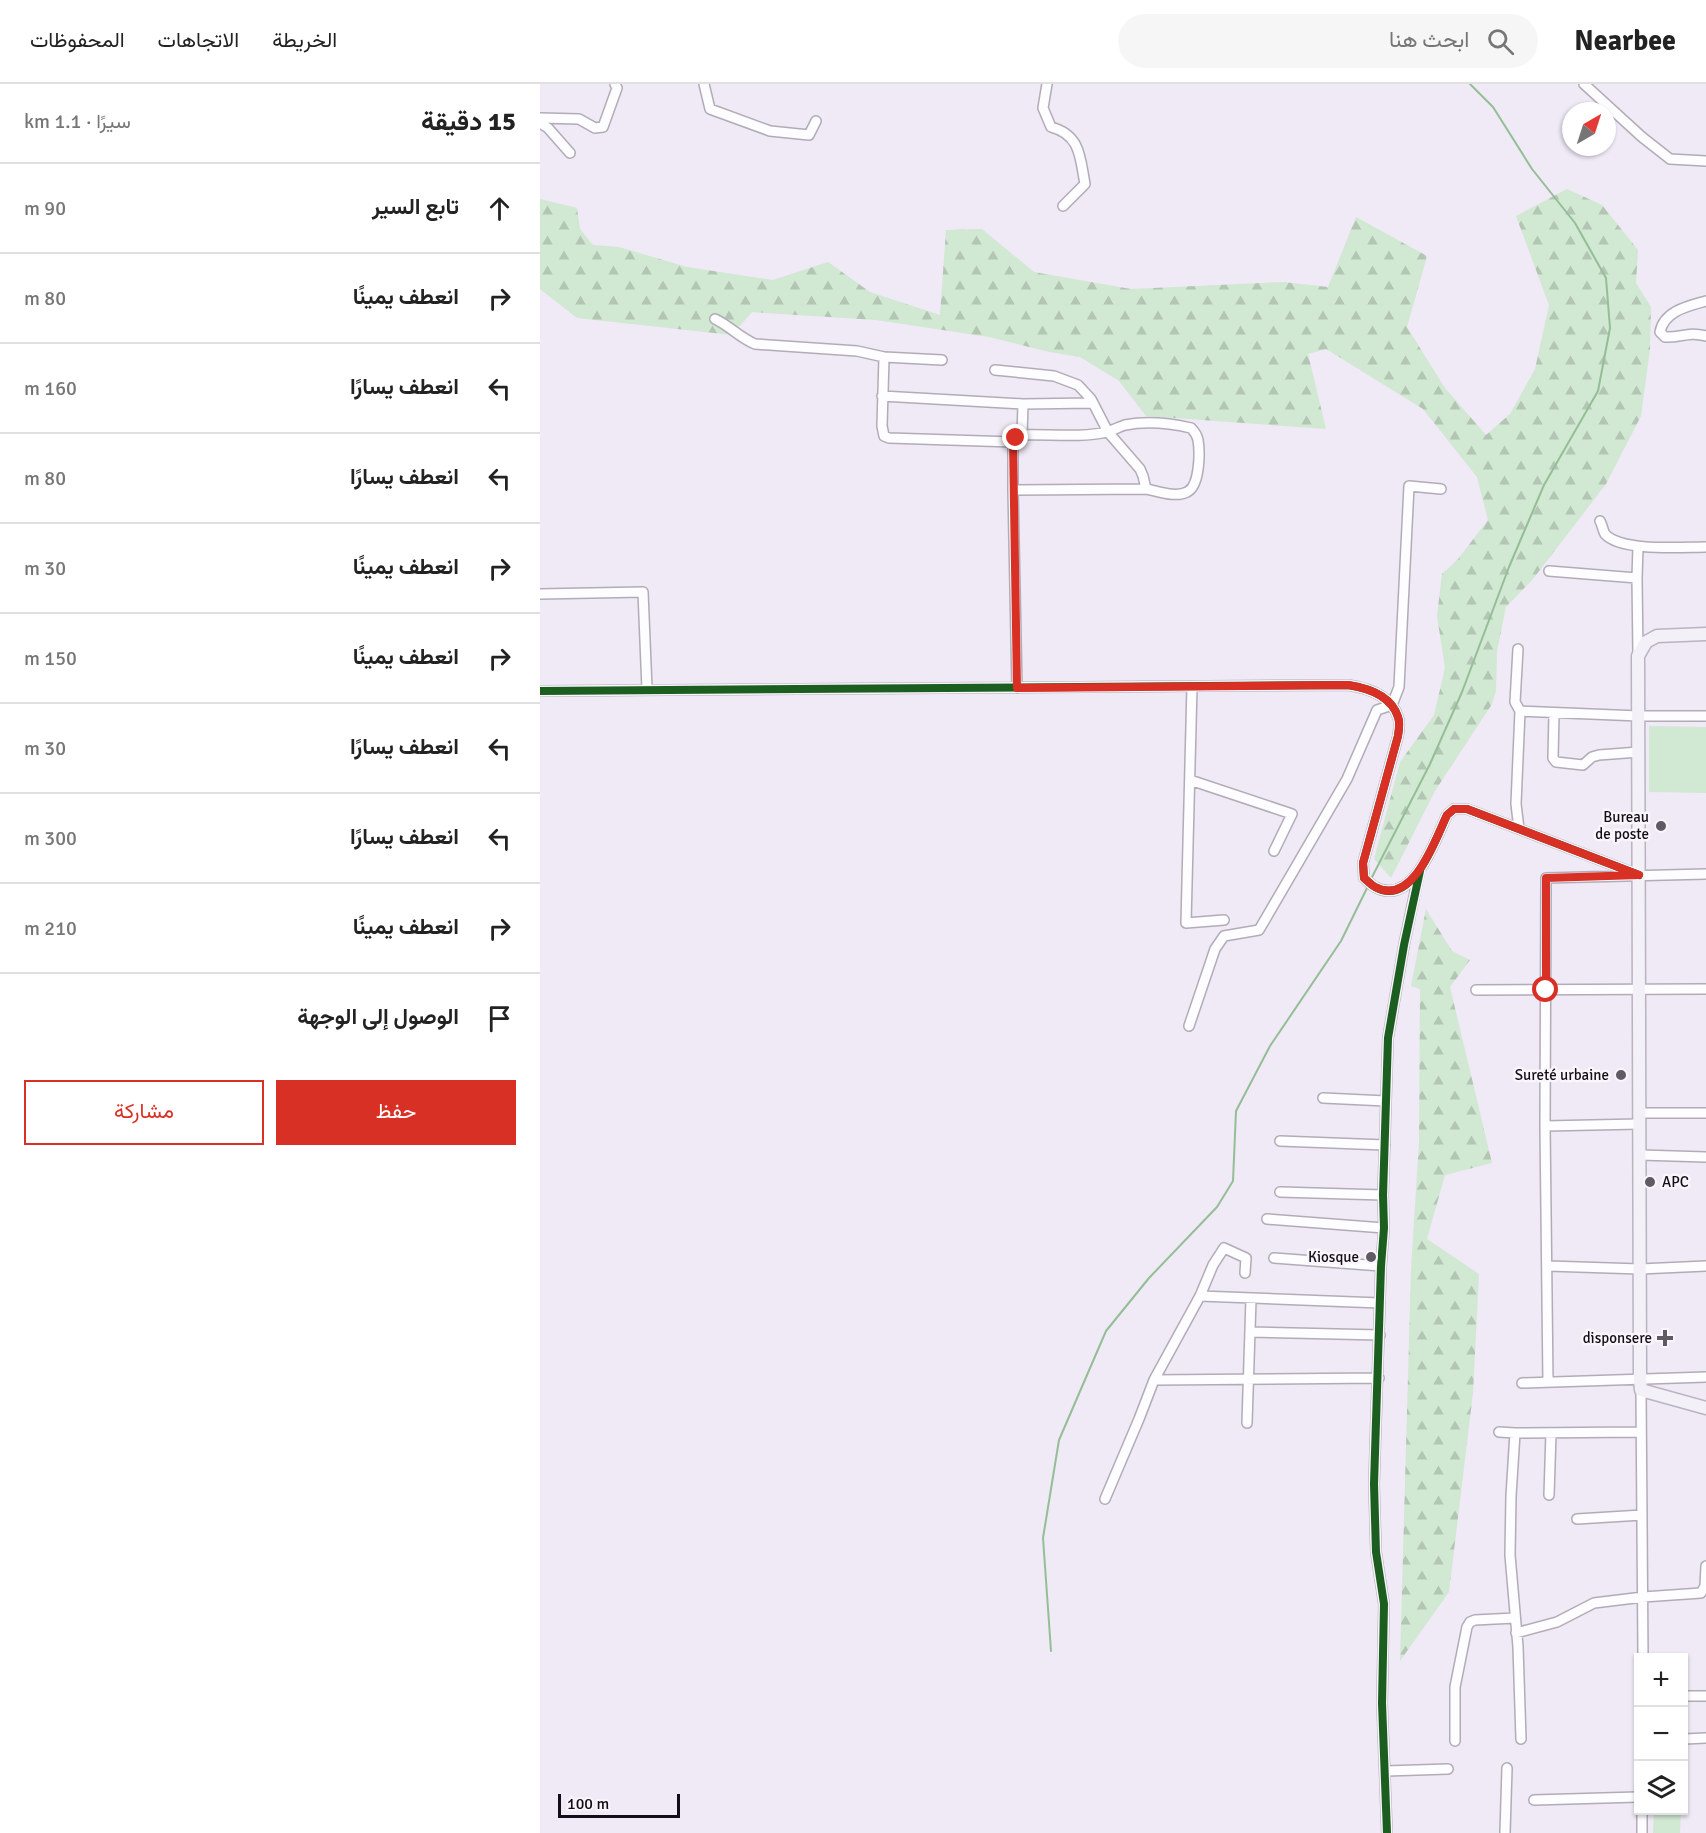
<!DOCTYPE html>
<html lang="ar">
<head>
<meta charset="utf-8">
<style>
	:root { --surface:#fff; --page:#f6f6f6; --text:#222; --muted:#767676; --line:#e0e0e0; --accent:#d93025 }
	body { margin:0; font-family:Signika,Vazirmatn,sans-serif; background:var(--page); color:var(--text); direction:rtl }
	.controls { position:absolute; right:18px; bottom:18px; display:grid; overflow:hidden; border-radius:0px; box-shadow:0 2px 4px #0004 }
	.controls button { width:54px; height:54px; display:grid; place-items:center; padding:0; border:0; border-bottom:2px solid var(--line); background:var(--surface); color:var(--text); font:30px sans-serif }
	.compass { position:absolute; left:1022px; top:18px; width:54px; height:54px; border-radius:50%; background:var(--surface); box-shadow:0 2px 4px #0004; rotate:39deg }
	.scale { position:absolute; left:18px; bottom:15px; width:122px; box-sizing:border-box; padding-left:6px; border:3px solid #130d17; border-top:0; font-size:16px; line-height:21px; white-space:nowrap; color:#130d17; -webkit-text-stroke:4px #f8f5fb; paint-order:stroke }
	.stop { position:absolute; width:18px; height:18px; margin:-14px; border:4px solid #d93025; border-radius:50%; background:#fff }
	.stop.end { background:#d93025; border-color:#fff; box-shadow:0 2px 6px #0008 }
	.list { margin:0; padding:0; list-style:none }
	h2 { display:flex; justify-content:space-between; align-items:center; height:78px; margin:0; padding:0 24px; font-size:26px }
	h2 small { font-size:20px; font-weight:400; color:var(--muted) }
	.list li { display:grid; grid-template-columns:39px 1fr auto; gap:18px; align-items:center; box-sizing:border-box; height:90px; padding:0 24px; border-top:2px solid var(--line) }
	.list b { display:block; font-size:22px; white-space:nowrap }
	.list em { font-size:20px; font-style:normal; color:var(--muted) }
	.actions { display:flex; gap:12px; padding:18px 24px }
	.actions a { flex:1; padding:14px 0; border:2px solid var(--accent); border-radius:0px; text-align:center; font-size:21px; color:var(--accent) }
	.actions .main { background:var(--accent); color:#fff }
	.icon { flex:none; width:33px; height:33px; fill:none; stroke:currentColor; stroke-width:2; stroke-linecap:round; stroke-linejoin:round }
	.map { position:relative; flex:none; width:1166px; height:1749px; overflow:hidden; direction:ltr }
	header { display:flex; align-items:center; gap:36px; box-sizing:border-box; height:84px; padding:0 30px; background:var(--surface); border-bottom:2px solid var(--line) }
	header strong { font-size:28px }
	nav { display:flex; gap:33px; margin-inline-start:auto; font-size:21px }
	.search { width:420px; height:54px; background:var(--page); display:flex; align-items:center; gap:15px; box-sizing:border-box; padding:0 21px; border-radius:33px; color:var(--muted); font-size:22px }
	main { display:flex }
	aside { flex:1; background:var(--surface) }
	.map>svg:first-child { display:block }
	.forest { fill:url(#forest-firs) }
	.garden { fill:#d1e8d3 }
	.lines { fill:none; stroke-linecap:round; stroke-linejoin:round }
	.stream { stroke:#94be96; stroke-width:2 }
	.minor-casing { stroke:#b2acb7; stroke-width:12 }
	.major-casing { stroke:#bbb2c2; stroke-width:15 }
	.minor { stroke:#fdfcfe; stroke-width:9 }
	.major { stroke:#f3f0f7; stroke-width:12 }
	.cycleway-casing { stroke:#f8f5fb; stroke-width:11 }
	.cycleway { stroke:#1b5e20; stroke-width:8 }
	.route { stroke:#d93025; stroke-width:8 }
	.poi-dot { fill:#605a65; stroke:#f8f5fb; stroke-width:2 }
	.labels { text-anchor:middle; dominant-baseline:central; stroke-width:5; stroke-linejoin:round; paint-order:stroke }
	.poi-label { font-size:15px; fill:#130d17; stroke:#f8f5fb; text-anchor:end }
</style>
</head>
<body>
<header>
<strong>Nearbee</strong>
<div class="search"><svg class="icon" aria-label="search" viewBox="0 0 24 24"><circle cx="10" cy="10" r="6"/><path d="M15 15l6 6"/></svg>ابحث هنا</div>
<nav><a>الخريطة</a><a>الاتجاهات</a><a>المحفوظات</a></nav>
</header>
<main>
<div class="map">
<svg width="1166" height="1749" viewBox="0 0 1166 1749">
	<defs>
		<pattern id="forest-firs" width="22" height="20" patternUnits="userSpaceOnUse" patternTransform="scale(1.5)"><rect width="22" height="20" fill="#d1e8d3"/><path d="M5 1l3.5 6h-7zM16 11l3.5 6h-7z" fill="#b3c6b4"/></pattern>
	</defs>
	<rect width="100%" height="100%" fill="#f0e9f6"/>
	<!-- forest -->
	<path class="forest" d="M1027,105L1062,121L1098,166L1096,199L1111,223L1110,265L1101,332L1066,400L993,495L966,523L957,567L956,607L952,620L895,707L851,794L834,775L860,678L894,631L905,584L897,532L902,490L918,475L948,436L937,393L883,325L786,265L768,270L786,345L606,332L579,297L540,273L509,268L449,253L336,236L212,228L192,251L37,234L0,205V115L37,124L40,145L53,161L79,163L147,183L233,196L288,178L330,208L400,231L406,146L442,145L494,188L591,205L743,198L788,203L816,133L887,172L867,243L905,304L946,351L970,330L995,285L1009,221L976,132Z
		M886,825L912,867L930,876L910,903L952,1079L905,1091L887,1155L939,1190L933,1309L909,1508L860,1577L871,1185L879,1058L880,905L871,902Z"/>
	<!-- garden -->
	<path class="garden" d="M1109,642L1166,643V709L1109,708Z
		M1114,1727H1141L1140,1749H1113Z"/>
	<g class="lines">
		<!-- stream -->
		<path class="stream" d="M831,795L890,680L922,608L969,483L1004,401L1058,307L1070,244L1066,194L1035,139L992,85L953,23L930,0
			M511,1567L503,1454L519,1356L566,1247L609,1194L677,1123L693,1097L696,1027L730,962L801,857L829,800"/>
		<!-- minor casing -->
		<g class="minor-casing">
			<path id="minor" d="M164,0L170,25L230,47L269,51L276,37
				M507,0L503,24L511,43C541,51 540,74 545,100L523,122
				M1044,0L1102,53L1130,75L1166,77
				M0,34L39,35L55,44L63,43L77,4L75,0
				M0,39L8,44L30,69
				M1166,217C1148,222 1124,227 1120,248L1125,253C1141,254 1148,247 1166,252
				M175,235C190,242 200,254 215,260L317,267L344,273L342,342L344,352L349,354L473,358
				M344,273L402,276
				M455,286L514,292L538,301L551,315L568,348L600,385L603,392L606,405L473,406L477,604
				M342,312L483,320
				M482,351L483,320L553,319
				M473,406V358L476,354L482,351C509,350 540,354 567,348C573,346 579,343 585,341C606,337 629,339 651,344C654,347 657,351 658,356C660,368 660,402 647,408C636,414 618,407 606,405
				M1060,437C1062,440 1063,447 1065,450C1081,468 1143,463 1166,463
				M1009,487L1097,494
				M0,510L103,508L107,605
				M978,565L975,618L980,627
				M1098,571L1097,494L1098,463
				M652,602L646,839L684,836
				M0,607L808,601C828,604 851,611 858,633C860,638 859,646 858,652L823,779L824,794C828,797 831,801 835,803C873,824 895,756 907,731L914,725H927L1099,791
				M1014,629L1013,674L1016,678L1043,681L1052,673L1059,671L1099,668
				M650,696L752,730L734,767
				M979,745L976,720L980,627L1099,632H1166
				M936,906L1166,905
				M649,942L675,865L684,852L719,846L807,695L837,626L852,621L859,603L869,402L901,405
				M783,1014L846,1017
				M1099,1029H1166
				M1005,1042L1099,1040
				M740,1057L845,1061
				M1100,1071L1166,1073
				M740,1108L843,1111
				M727,1135L844,1144
				M734,1174L841,1182
				M1008,1182L1100,1185L1166,1182
				M660,1212L840,1219
				M710,1248L840,1251
				M614,1296L839,1294
				M1008,1298L1005,1042L1006,794L1166,790
				M982,1299L1166,1293
				M1101,1306L1103,1574
				M707,1339L711,1215
				M959,1348L975,1349
				M1009,1411L1011,1349
				M565,1415L599,1335L614,1296L660,1212L673,1181L684,1164L706,1174L705,1189
				M1037,1435L1102,1431
				M976,1549L1017,1538L1054,1519L1103,1513L1161,1509L1165,1502L1166,1482
				M1144,1612H1166
				M981,1655L978,1563L970,1471L971,1412L975,1349L1101,1348
				M1144,1655L1166,1654
				M915,1657V1603L927,1543L930,1538L935,1536L975,1534
				M846,1687L908,1685
				M994,1716L1098,1713
				M1102,1726V1749
				M847,1749L842,1619L844,1520L836,1468L834,1400L841,1182L844,1144L843,1111L848,954L864,861L879,789
				M965,1749L967,1684"/>
		</g>
		<!-- major casing -->
		<g class="major-casing">
			<path id="major" d="M1166,550L1117,552L1106,558L1098,572L1100,1296L1101,1306L1166,1324"/>
		</g>
		<!-- minor -->
		<use href="#minor" class="minor"/>
		<!-- major -->
		<use href="#major" class="major"/>
		<!-- cycleway casing -->
		<g class="cycleway-casing">
			<path id="cycleway" d="M0,607L808,601C828,604 851,611 858,633C860,638 859,646 858,652L823,779L824,794C828,797 831,801 835,803C873,824 895,756 907,731L914,725H927L1099,791
				M847,1749L842,1619L844,1520L836,1468L834,1400L841,1182L844,1144L843,1111L848,954L864,861L880,787"/>
		</g>
		<!-- cycleway -->
		<use href="#cycleway" class="cycleway"/>
	</g>
	<g class="lines">
		<!-- route -->
		<path class="route" d="M476,354L473,358L477,604L808,601C828,604 851,611 858,633C860,638 859,646 858,652L823,779L824,794C828,797 831,801 835,803C873,823 895,756 907,731L914,725H927L1099,791L1006,794V906"/>
	</g>
	<!-- markers -->
	<g class="poi-dot">
		<circle cx="1121" cy="742" r="6"/>
		<circle cx="1081" cy="991" r="6"/>
		<circle cx="1110" cy="1098" r="6"/>
		<circle cx="831" cy="1173" r="6"/>
		<path d="M1122 1245h6v6h6v6h-6v6h-6v-6h-6v-6h6z"/>
	</g>
	<g class="labels">
		<!-- poi labels -->
		<g class="poi-label">
			<text x="1109" y="733">Bureau<tspan x="1109" dy="17">de poste</tspan></text>
			<text x="1069" y="991">Sureté urbaine</text>
			<text x="1122" y="1098" text-anchor="start">APC</text>
			<text x="819" y="1173">Kiosque</text>
			<text x="1112" y="1254">disponsere</text>
		</g>
	</g>
</svg>
<div class="controls">
<button>+</button>
<button>−</button>
<button><svg class="icon" aria-label="layers" viewBox="0 0 24 24"><path d="M12 4l9 5-9 5-9-5zM3 14l9 5 9-5"/></svg></button>
</div>
<svg class="compass" viewBox="-18 -18 36 36"><path d="M0-13l5 13h-10z" fill="#e53935"/><path d="M0 13l5-13h-10z" fill="#767676"/></svg>
<div class="scale">100 m</div>
<div class="stop" style="left:1006px;top:906px"></div>
<div class="stop end" style="left:476px;top:354px"></div>
</div>
<aside>
<h2>15 دقيقة<small>سيرًا · 1.1 km</small></h2>
<ul class="list">
<li><svg class="icon" aria-label="ahead" viewBox="0 0 24 24"><path d="M12 20V5M6 11l6-6 6 6"/></svg><div><b>تابع السير</b></div><em>90 m</em></li>
<li><svg class="icon" aria-label="right" viewBox="0 0 24 24"><path d="M7 20v-9h11M14 6l5 5-5 5"/></svg><div><b>انعطف يمينًا</b></div><em>80 m</em></li>
<li><svg class="icon" aria-label="left" viewBox="0 0 24 24"><path d="M17 20v-9H6M10 6l-5 5 5 5"/></svg><div><b>انعطف يسارًا</b></div><em>160 m</em></li>
<li><svg class="icon" aria-label="left" viewBox="0 0 24 24"><path d="M17 20v-9H6M10 6l-5 5 5 5"/></svg><div><b>انعطف يسارًا</b></div><em>80 m</em></li>
<li><svg class="icon" aria-label="right" viewBox="0 0 24 24"><path d="M7 20v-9h11M14 6l5 5-5 5"/></svg><div><b>انعطف يمينًا</b></div><em>30 m</em></li>
<li><svg class="icon" aria-label="right" viewBox="0 0 24 24"><path d="M7 20v-9h11M14 6l5 5-5 5"/></svg><div><b>انعطف يمينًا</b></div><em>150 m</em></li>
<li><svg class="icon" aria-label="left" viewBox="0 0 24 24"><path d="M17 20v-9H6M10 6l-5 5 5 5"/></svg><div><b>انعطف يسارًا</b></div><em>30 m</em></li>
<li><svg class="icon" aria-label="left" viewBox="0 0 24 24"><path d="M17 20v-9H6M10 6l-5 5 5 5"/></svg><div><b>انعطف يسارًا</b></div><em>300 m</em></li>
<li><svg class="icon" aria-label="right" viewBox="0 0 24 24"><path d="M7 20v-9h11M14 6l5 5-5 5"/></svg><div><b>انعطف يمينًا</b></div><em>210 m</em></li>
<li><svg class="icon" aria-label="arrive" viewBox="0 0 24 24"><path d="M6 21V4h12l-3 4 3 4H6"/></svg><div><b>الوصول إلى الوجهة</b></div></li>
</ul>
<div class="actions"><a class="main">حفظ</a><a>مشاركة</a></div>
</aside>
</main>
</body>
</html>
